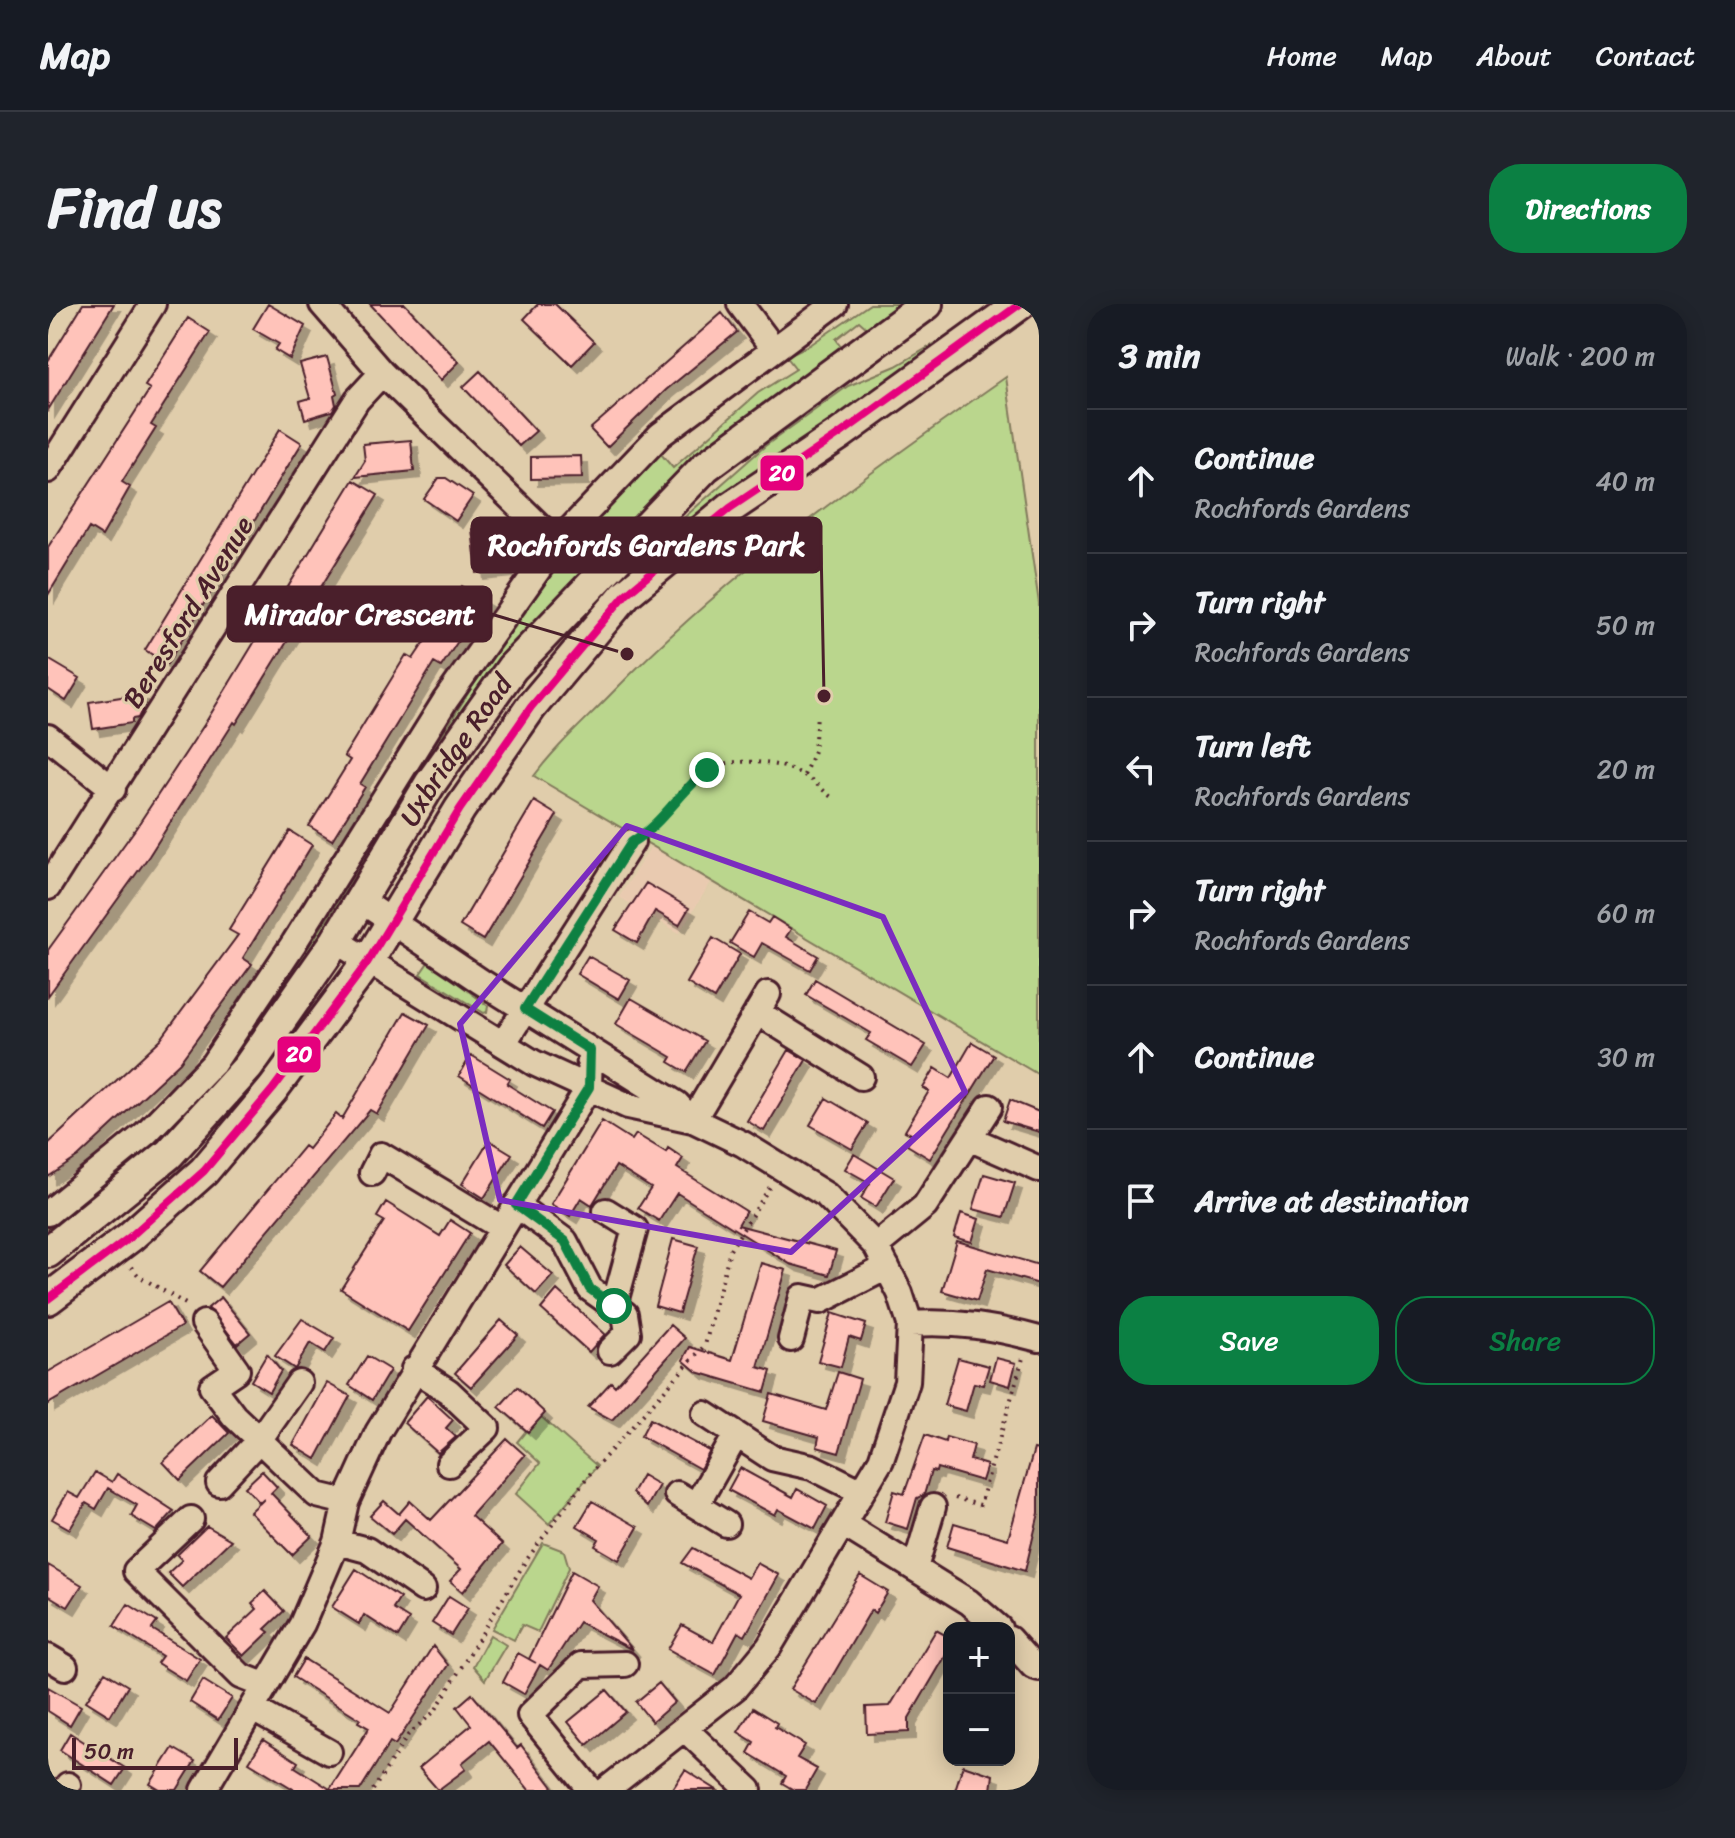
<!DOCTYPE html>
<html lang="en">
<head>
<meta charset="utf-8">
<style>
	:root { --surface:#171b24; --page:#20242c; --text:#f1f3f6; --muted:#9ea1a6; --line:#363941; --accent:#0b8043 }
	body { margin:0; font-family:Sriracha,sans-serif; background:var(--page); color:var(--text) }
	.controls { position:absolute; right:24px; bottom:24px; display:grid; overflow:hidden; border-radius:16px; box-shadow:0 4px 20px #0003 }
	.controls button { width:72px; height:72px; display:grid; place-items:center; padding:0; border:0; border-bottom:2px solid var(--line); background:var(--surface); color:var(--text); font:40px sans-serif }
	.scale { position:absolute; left:24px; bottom:20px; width:166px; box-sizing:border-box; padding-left:8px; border:4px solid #4a1f2b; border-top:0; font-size:22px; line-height:28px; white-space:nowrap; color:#4a1f2b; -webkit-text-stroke:6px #e0cdab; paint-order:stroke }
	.stop { position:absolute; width:24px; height:24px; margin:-18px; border:6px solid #0b8043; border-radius:50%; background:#fff }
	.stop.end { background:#0b8043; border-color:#fff; box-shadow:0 2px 8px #0008 }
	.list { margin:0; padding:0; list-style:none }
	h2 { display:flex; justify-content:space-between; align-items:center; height:104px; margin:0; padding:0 32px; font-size:34px }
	h2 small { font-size:26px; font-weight:400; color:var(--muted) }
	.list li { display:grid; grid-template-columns:52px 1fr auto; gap:24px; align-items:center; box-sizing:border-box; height:144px; padding:0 32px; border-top:2px solid var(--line) }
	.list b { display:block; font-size:30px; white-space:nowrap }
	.list p { margin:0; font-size:26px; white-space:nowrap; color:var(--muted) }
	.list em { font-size:26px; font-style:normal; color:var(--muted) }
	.actions { display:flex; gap:16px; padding:24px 32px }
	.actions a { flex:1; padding:18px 0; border:2px solid var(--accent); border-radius:32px; text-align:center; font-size:28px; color:var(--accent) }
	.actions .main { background:var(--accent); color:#fff }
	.icon { flex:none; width:44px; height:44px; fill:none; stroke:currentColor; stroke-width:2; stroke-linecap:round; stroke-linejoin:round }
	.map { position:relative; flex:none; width:991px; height:1486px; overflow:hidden; border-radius:32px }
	header { display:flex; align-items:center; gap:48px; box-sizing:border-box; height:112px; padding:0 40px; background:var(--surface); border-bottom:2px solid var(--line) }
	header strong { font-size:38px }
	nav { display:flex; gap:44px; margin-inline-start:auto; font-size:28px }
	.intro { display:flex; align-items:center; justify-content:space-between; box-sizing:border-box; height:192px; padding:0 48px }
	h1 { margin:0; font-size:56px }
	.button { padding:20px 36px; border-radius:32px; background:var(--accent); color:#fff; font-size:28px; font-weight:700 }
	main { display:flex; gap:48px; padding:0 48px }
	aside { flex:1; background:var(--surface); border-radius:32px; box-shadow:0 4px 20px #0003 }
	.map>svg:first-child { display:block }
	.built { fill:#e9cab0 }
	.green { fill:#bad68d; stroke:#827a5c; stroke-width:2 }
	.building { fill:#ffc3ba; stroke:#4a1f2b; stroke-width:2; filter:url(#shadow) }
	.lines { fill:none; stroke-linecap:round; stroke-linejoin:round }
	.minor-casing { stroke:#4a1f2b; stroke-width:30 }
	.major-casing { stroke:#4a1f2b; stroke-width:36 }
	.path { stroke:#4a1f2b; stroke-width:4; stroke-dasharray:2 6; stroke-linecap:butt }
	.minor { stroke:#e0cdab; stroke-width:24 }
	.major { stroke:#e0cdab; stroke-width:30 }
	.bus-1-casing { stroke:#e0cdab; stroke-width:14 }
	.bus-1 { stroke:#e5007d; stroke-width:8 }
	.route { stroke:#0b8043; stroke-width:10 }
	.marked { fill:none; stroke:#7b2cbf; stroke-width:6; stroke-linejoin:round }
	.labels { text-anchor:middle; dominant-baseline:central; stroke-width:6; stroke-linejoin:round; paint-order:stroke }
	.street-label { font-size:28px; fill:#4a1f2b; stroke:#e0cdab }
	.leader { fill:none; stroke:#4a1f2b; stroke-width:3 }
	.callout-dot { fill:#4a1f2b; stroke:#e0cdab; stroke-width:3 }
	.callout { fill:#4a1f2b; stroke:#4a1f2b; stroke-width:3 }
	.callout-label { font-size:30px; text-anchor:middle; font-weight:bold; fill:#fff }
	.line-badge { stroke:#e0cdab; stroke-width:3 }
	.badge-label { font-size:22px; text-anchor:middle; font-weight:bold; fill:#fff }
</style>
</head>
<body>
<header>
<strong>Map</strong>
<nav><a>Home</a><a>Map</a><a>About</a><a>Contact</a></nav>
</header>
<div class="intro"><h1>Find us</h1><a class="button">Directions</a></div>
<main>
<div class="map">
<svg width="991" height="1486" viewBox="0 0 991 1486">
	<defs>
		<filter id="shadow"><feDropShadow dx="7" dy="7" stdDeviation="0" flood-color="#0004"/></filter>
	</defs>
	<rect width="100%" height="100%" fill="#e0cdab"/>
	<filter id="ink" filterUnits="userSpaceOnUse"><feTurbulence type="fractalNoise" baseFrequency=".0125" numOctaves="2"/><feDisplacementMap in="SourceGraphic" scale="16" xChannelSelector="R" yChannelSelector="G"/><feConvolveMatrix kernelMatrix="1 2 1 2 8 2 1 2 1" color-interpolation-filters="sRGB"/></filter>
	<g filter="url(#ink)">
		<!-- built -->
		<path class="built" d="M604,541L663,578L631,629L571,593Z"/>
		<!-- green -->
		<path class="green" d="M822,0H857L820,25L811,17L788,35L793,42L563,248L271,647L142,814L0,934V923L69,873L160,783L215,712L279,615L454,335L537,228L613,150L625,164L710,89L748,65L738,52L762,41Z
			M953,1L642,231L630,219L717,142L800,82L848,62Z
			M958,73L991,299V771L486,472C509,441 539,415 565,388C685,265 818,171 958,73Z
			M381,657L440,702L439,708L436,709L372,670Z
			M491,1111L549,1162L501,1220L468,1190L492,1159L469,1138Z
			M495,1239L516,1247L521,1264L490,1328L474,1321L466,1336L444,1325Z
			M442,1331L458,1341L437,1376L425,1362Z"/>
		<!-- building -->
		<path class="building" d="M35,0H66L0,106V57Z
			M220,0L257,22L242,55L227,46L231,40L205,25Z
			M322,0H357L411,58L393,76Z
			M490,0H507L546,38L524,61L476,15Z
			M674,9L689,28L618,86L559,143L542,125Z
			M140,14L162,28L103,121L108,124L74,178L82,183L54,232L41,224L0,291V243L102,85L97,82Z
			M279,53L289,89L286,91L288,101L284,107L257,115L252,97L262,94L252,60Z
			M432,67L488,127L471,142L415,83Z
			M232,125L254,139L119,360L97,346Z
			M363,136L366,167L307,173L317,157L315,140Z
			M533,152L534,174L483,175V153Z
			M391,174H398L425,192L408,217L376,195Z
			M305,176L330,191L188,420L186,418L101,552L0,692V646L88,524L156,421Z
			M453,221L458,266L429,269L424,225Z
			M414,282L437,296L393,363L386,359L312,480L317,483L284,536L261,522L302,456L296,452L358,351L365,355Z
			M0,355L32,374L18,397L0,385Z
			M92,390L94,406L90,414L84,415V419L45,425L41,398Z
			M486,497L509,511L435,636L412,622Z
			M242,527L264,541L195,654L204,660L132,758L30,853L0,873V840L113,735L190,631L181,626Z
			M598,579L641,604L631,621L607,607L589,639L567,626Z
			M701,608L720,619L724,613L743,625L738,633L770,652L762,666L714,639L706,653L682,639Z
			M665,634L692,650L666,695L639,679Z
			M540,652L582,676L571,695L529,670Z
			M767,675L878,741L864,763L818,736L823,729L758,691Z
			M583,694L657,737L638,768L621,758L624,753L568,720Z
			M357,708L381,721L329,810L322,806L172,983L152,967L256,842L260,845L288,810L294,815Z
			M924,738L946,751L882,855L859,841L865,831L857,827L881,787L875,784L887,764L903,774Z
			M741,746L758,756L716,827L699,817Z
			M423,751L462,775L459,780L504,808L494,824L411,772Z
			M778,794L820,819L804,845L762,821Z
			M962,796L991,808V828L955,817Z
			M554,817L584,836L588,830L618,848L620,844L635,854L629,864L698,907L690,921L788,947L781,971L742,960L629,889L611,917L590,904L603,884L568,862L544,901L533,894L522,912L503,900Z
			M441,836L464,850L436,894L414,880Z
			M806,850L846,874L828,903L813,894L822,879L797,865Z
			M936,870L967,879L956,913L925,905Z
			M338,898L392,932L402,916L422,929L360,1027L293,985L336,917L329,913Z
			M913,909L931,915L924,938L906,933Z
			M625,935L650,942L631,1009L607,1002Z
			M909,937L991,961V980L939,965L929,997L894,987Z
			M472,943L505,971L488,990L456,961Z
			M713,959L738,966L710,1063L723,1067L717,1088L649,1068L635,1056L642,1043L684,1056Z
			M509,986L557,1030L541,1048L493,1005Z
			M173,993L202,1029L189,1040L160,1004Z
			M120,998L134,1022L0,1100V1068Z
			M784,1009L818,1020L813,1037L801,1033L793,1063L770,1057Z
			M254,1015L286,1034L277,1048L262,1039L247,1065L227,1052Z
			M453,1016L470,1031L423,1083L407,1069Z
			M622,1021L637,1034L564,1116L540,1103L563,1078L567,1082Z
			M219,1050L233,1067L221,1088L203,1077Z
			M319,1052L342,1066L324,1096L301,1081Z
			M910,1054L941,1062L935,1081L926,1079L918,1107L896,1101Z
			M948,1054L968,1059L962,1082L942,1076Z
			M790,1068L812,1075L791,1149L769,1143L771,1133L715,1117L723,1090L778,1106Z
			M279,1079L302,1092L268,1155L245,1141Z
			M469,1083L497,1109L480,1128L451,1103Z
			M379,1092L405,1116L398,1124L408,1133L390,1149L356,1119Z
			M164,1111L181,1129L132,1176L115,1158Z
			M602,1115L662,1147L652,1165L593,1132Z
			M877,1131L897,1138L898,1133L926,1141L922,1156L939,1161L934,1177L889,1164L888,1168L883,1167L876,1191L869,1194L860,1225L837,1218L846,1187L856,1190Z
			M459,1135L477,1151L423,1212L454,1240L415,1288L402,1277L413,1265L357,1215L344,1230L322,1212L336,1197L351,1210L362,1197L383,1216Z
			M986,1145L991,1146V1209L977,1267L899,1243L906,1219L960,1235Z
			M692,1164L745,1193L749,1185L779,1202L767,1225L730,1205L727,1211L680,1186Z
			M214,1167L229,1183L223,1189L264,1232L244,1251L202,1208L216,1195L212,1199L197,1183Z
			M47,1168L64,1178L69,1170L126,1207L108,1227L83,1212L89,1201L60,1184L48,1205L38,1199L22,1225L4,1215L20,1188L31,1194Z
			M594,1171L611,1181L599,1203L584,1189Z
			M544,1197L590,1223L571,1256L547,1242L551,1235L529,1222Z
			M159,1222L183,1236L134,1283L120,1269L134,1256L129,1251Z
			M645,1244L700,1274L709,1259L731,1271L697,1332L690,1328L667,1371L620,1345L634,1321L665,1338L691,1290L634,1259Z
			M0,1261L34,1281L20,1303L0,1291Z
			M308,1265L352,1294L345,1305L361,1315L350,1333L316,1311L311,1320L284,1303Z
			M524,1267L550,1282L542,1296L585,1346L531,1318L500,1366L492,1361L476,1390L455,1378L470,1349L488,1359L481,1355Z
			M812,1271L840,1288L827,1309L823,1306L768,1400L742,1385Z
			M217,1287L236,1307L217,1325L221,1328L196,1352L178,1334L209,1305L204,1299Z
			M401,1292L420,1304L403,1331L384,1319Z
			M80,1300L109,1318L104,1325L152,1355L138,1377L109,1359L114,1352L66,1322Z
			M888,1326L901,1333V1346L861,1414V1428L819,1430L818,1403L842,1402Z
			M385,1342L400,1361L347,1441L342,1438L312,1486H247L201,1458L215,1436L250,1458L247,1463L282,1485L321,1424L310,1418L312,1415L245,1373L256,1355L342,1409Z
			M57,1368L80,1382L62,1412L38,1397Z
			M155,1376L184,1394L170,1416L142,1398Z
			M611,1379L627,1398L604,1418L588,1398Z
			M0,1383L33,1402L22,1421L0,1407Z
			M559,1386L578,1408L539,1441L520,1418Z
			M424,1390L469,1444L473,1441L507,1486H481L441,1437L414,1459L418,1465L390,1486L371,1464L423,1421L409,1403Z
			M705,1404L729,1419L727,1423L757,1441L749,1454L769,1465L757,1486H746L734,1479L738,1472L700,1449L706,1438L690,1428Z
			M22,1429L77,1464L66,1481L12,1446Z
			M125,1444L147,1457L129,1486H112L102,1480Z
			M915,1461L945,1471L943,1486H907Z
			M637,1466L669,1486H624Z"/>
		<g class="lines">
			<!-- minor casing -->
			<g class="minor-casing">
				<path id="minor" d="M274,0L334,69L509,239
					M692,0L725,44
					M0,166L105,0
					M0,433L65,485
					M0,583L309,96L334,69
					M312,596L432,677L629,800L640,812
					M288,637L486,759L580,802L645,816L695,840L778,891L828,942L852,989L862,1020L859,1078L833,1156L721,1343L687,1384L558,1486
					M709,708L813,773
					M455,740L584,538
					M645,816L720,690
					M923,835L991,865
					M324,869L333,851L454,924
					M468,901L517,937L542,985L577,1010L580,1029L562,1047
					M558,907L587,925L566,1002
					M0,909L98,829L165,760L246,639L397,397L509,239L612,131L787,0
					M828,942L877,902L941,803
					M156,1019L189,1066L164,1083L186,1112L269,1191L298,1198
					M862,1020C909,1017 946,1023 991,1035
					M743,1035L754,993L772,997L839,963
					M366,1065L400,1087L439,1124L401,1160
					M657,1110L724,1154L764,1163L812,1187
					M171,1179L211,1136L251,1079
					M629,1190L678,1220
					M649,1200L688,1131
					M143,1215L88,1267L193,1372L216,1381
					M795,1220L921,1298L951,1324
					M289,1238L319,1246L375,1285
					M867,1264L885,1203
					M961,1335L985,1362L991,1364
					M0,1353L17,1363
					M205,1405L281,1448
					M638,1426L701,1486
					M17,1486L20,1481
					M156,1486L254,1320L289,1238L298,1198L330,1128L541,783L542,746
					M543,1486L482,1411L533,1361L577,1360"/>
			</g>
			<!-- major casing -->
			<g class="major-casing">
				<g id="major">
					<path id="s1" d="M0,948L121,850L200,763L288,637L382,480L464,364L657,163L879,0"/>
					<path d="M0,995L82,933L156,867L225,785L319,659L412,505L483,403L578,290L682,204L792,130L972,0"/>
				</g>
			</g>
			<!-- path -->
			<path class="path" d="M756,471L766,447L769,411
				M603,527C619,506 635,479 658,466C684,452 731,457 756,471C767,477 776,488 786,495
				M83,963L91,972L141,1002
				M907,1194L932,1201L975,1054
				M325,1486L360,1431L387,1407L477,1258L540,1172L657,1041L682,946L723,881"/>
			<!-- minor -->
			<use href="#minor" class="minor"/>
			<!-- major -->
			<use href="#major" class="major"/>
			<!-- bus-1 casing -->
			<g class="bus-1-casing">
				<path id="bus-1" d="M0,995L82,933L156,867L225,785L319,659L412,505L483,403L578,290L682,204L792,130L972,0"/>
			</g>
			<!-- bus-1 -->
			<use href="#bus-1" class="bus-1"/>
		</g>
	</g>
	<g class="lines" filter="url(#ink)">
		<!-- route -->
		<path class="route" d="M566,1002L542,985L517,937L468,901L541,783L542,746L477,705L584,538C613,521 631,489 659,466"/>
	</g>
	<!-- marked area -->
	<path class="marked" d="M579,522L835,613L917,788L743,948L452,896L412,720Z"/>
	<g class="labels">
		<!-- street labels -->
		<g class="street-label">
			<text transform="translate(140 308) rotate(-58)">Beresford Avenue</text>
			<text stroke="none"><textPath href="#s1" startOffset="652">Uxbridge Road</textPath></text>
		</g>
	</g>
	<!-- callouts -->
	<path class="leader" d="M776 392L773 241M579 350L443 310"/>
	<g class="callout-dot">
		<circle cx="776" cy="392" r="8"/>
		<circle cx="579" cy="350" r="8"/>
	</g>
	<g class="callout">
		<rect x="424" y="214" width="349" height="54" rx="8"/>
		<rect x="180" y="283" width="263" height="54" rx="8"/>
	</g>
	<g class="callout-label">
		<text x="599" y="251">Rochfords Gardens Park</text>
		<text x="312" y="320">Mirador Crescent</text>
	</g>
	<g class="line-badge">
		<rect x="711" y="150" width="46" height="38" rx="8" fill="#e5007d"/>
		<rect x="228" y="731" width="46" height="39" rx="8" fill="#e5007d"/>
	</g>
	<g class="badge-label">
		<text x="734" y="177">20</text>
		<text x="251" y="758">20</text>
	</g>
</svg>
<div class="controls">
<button>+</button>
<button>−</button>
</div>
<div class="scale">50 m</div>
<div class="stop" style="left:566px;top:1002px"></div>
<div class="stop end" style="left:659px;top:466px"></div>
</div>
<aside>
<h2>3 min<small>Walk · 200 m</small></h2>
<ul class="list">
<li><svg class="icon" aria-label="ahead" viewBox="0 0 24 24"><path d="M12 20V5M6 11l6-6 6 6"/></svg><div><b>Continue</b><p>Rochfords Gardens</p></div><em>40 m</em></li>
<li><svg class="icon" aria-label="right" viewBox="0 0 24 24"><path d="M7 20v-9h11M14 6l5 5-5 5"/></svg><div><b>Turn right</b><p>Rochfords Gardens</p></div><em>50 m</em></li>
<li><svg class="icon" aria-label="left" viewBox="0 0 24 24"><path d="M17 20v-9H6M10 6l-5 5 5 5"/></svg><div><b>Turn left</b><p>Rochfords Gardens</p></div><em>20 m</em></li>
<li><svg class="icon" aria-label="right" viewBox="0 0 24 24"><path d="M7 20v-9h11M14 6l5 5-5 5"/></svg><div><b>Turn right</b><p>Rochfords Gardens</p></div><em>60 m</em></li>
<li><svg class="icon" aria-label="ahead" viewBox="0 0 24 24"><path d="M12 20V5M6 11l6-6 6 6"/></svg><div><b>Continue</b></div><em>30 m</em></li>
<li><svg class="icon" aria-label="arrive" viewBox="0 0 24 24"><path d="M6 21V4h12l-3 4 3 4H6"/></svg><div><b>Arrive at destination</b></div></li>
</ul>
<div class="actions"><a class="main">Save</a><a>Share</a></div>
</aside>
</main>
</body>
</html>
